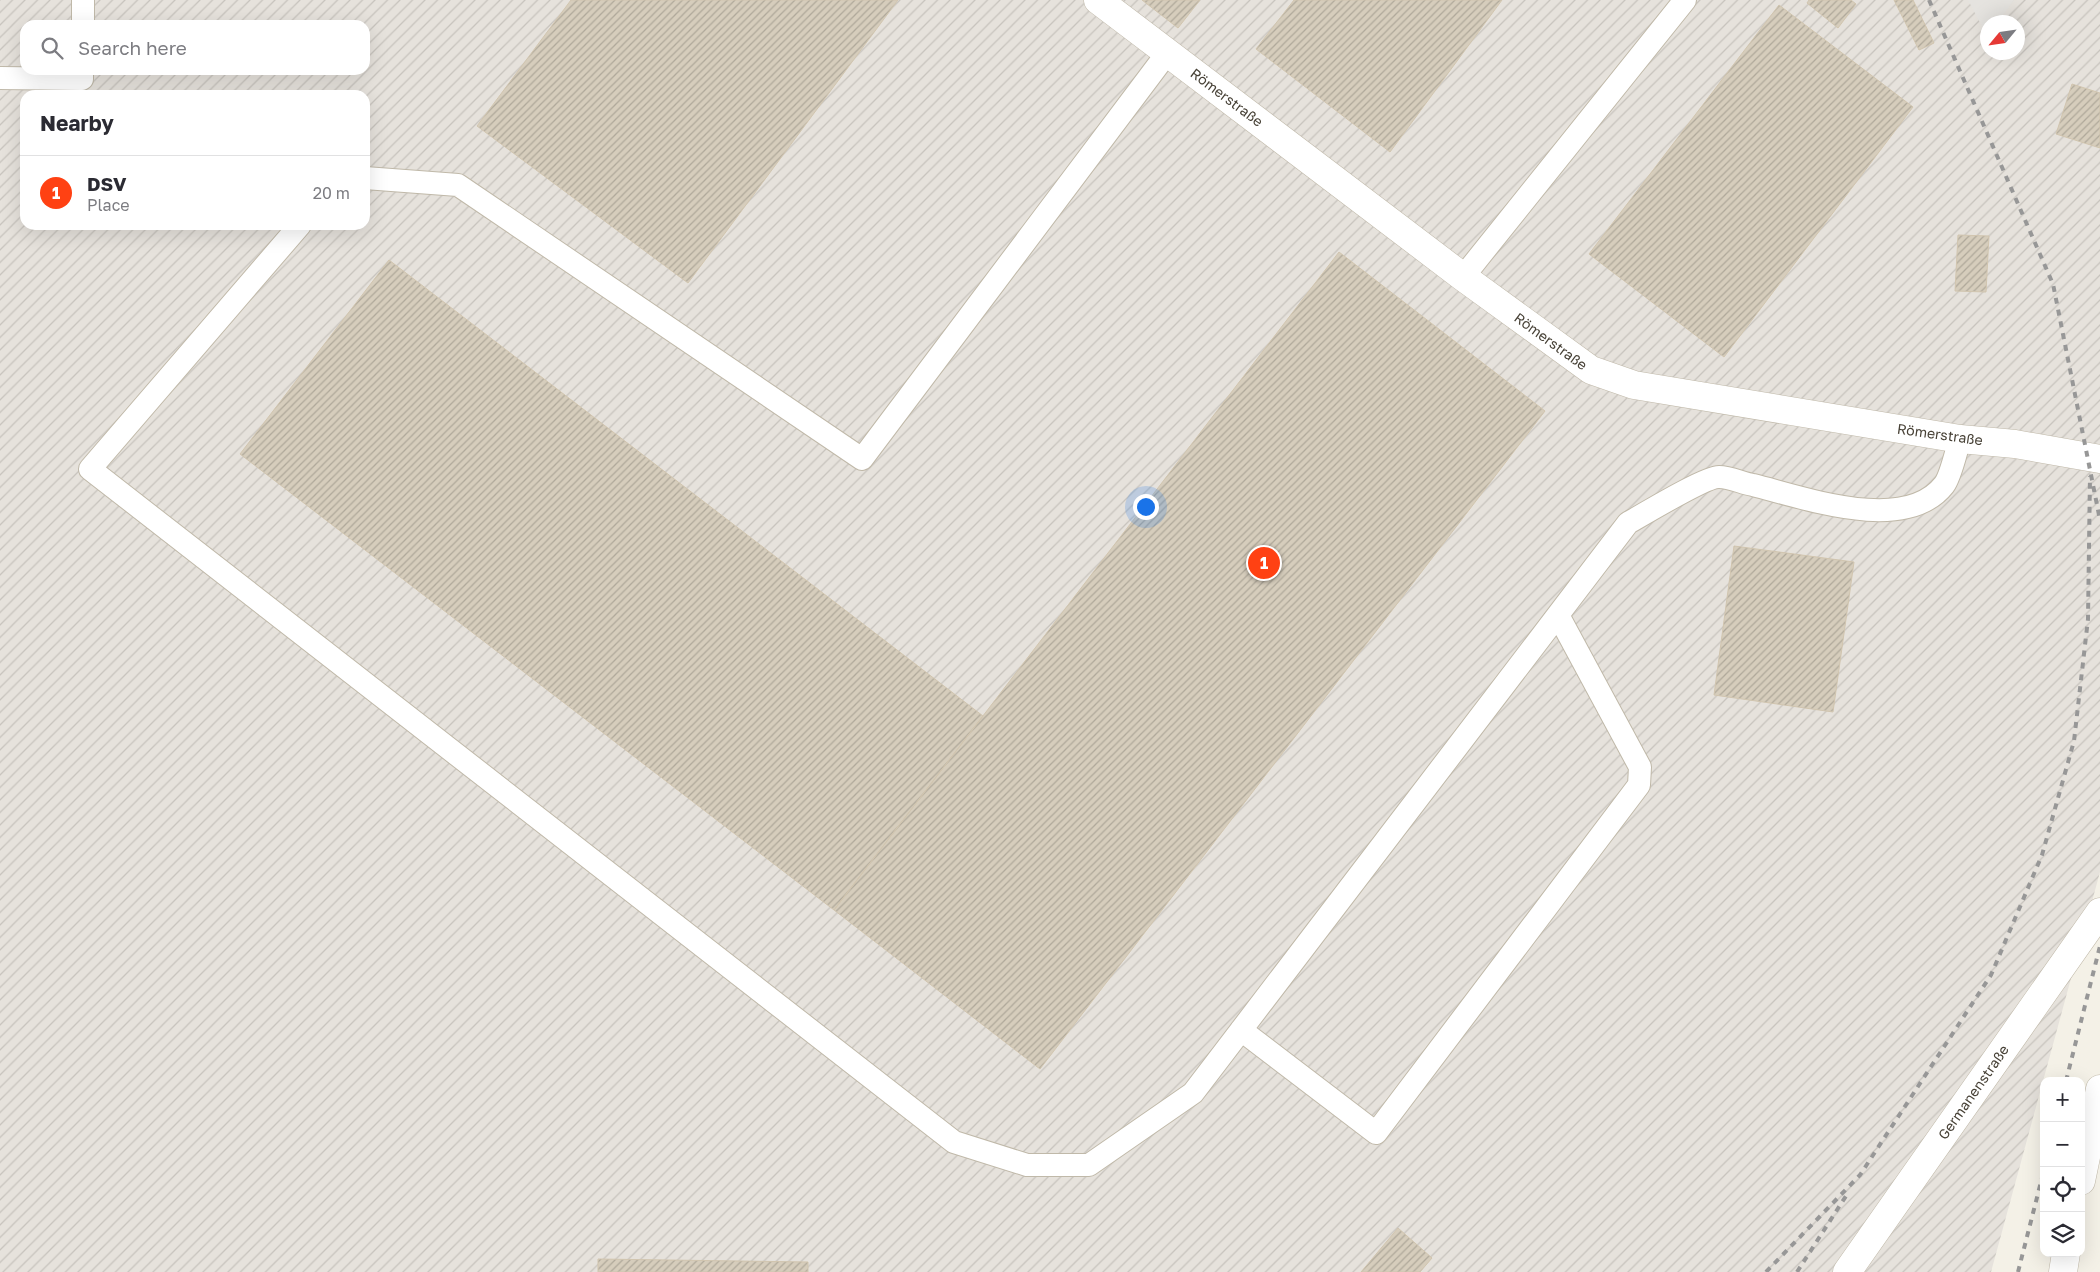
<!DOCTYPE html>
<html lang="en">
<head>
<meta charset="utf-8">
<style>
	:root { --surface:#fff; --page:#f7f7f7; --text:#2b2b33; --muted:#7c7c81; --line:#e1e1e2; --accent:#ff4113 }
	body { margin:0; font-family:"Golos Text",sans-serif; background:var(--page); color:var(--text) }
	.controls { position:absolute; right:15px; bottom:15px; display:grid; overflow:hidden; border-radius:10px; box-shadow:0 5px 20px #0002 }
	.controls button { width:45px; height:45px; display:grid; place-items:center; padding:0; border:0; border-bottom:1px solid var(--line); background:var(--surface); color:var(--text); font:25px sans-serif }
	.compass { position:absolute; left:1980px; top:15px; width:45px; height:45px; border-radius:50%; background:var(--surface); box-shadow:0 5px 20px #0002; rotate:241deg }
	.you { position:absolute; left:1145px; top:506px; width:18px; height:18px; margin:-12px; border:4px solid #fff; border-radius:50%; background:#1a73e8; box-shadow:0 0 0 8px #1a73e833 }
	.badge { display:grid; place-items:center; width:32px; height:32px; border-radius:50%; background:var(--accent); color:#fff; font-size:16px; font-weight:700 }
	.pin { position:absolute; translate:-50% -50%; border:2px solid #fff; box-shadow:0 1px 5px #0006 }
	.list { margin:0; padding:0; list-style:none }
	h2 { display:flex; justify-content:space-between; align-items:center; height:65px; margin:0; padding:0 20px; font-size:21px }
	h2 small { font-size:16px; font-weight:400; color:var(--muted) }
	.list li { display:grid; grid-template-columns:32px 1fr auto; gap:15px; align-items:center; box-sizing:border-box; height:75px; padding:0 20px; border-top:1px solid var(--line) }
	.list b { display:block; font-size:19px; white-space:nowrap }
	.list p { margin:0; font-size:16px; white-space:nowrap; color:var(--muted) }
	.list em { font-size:16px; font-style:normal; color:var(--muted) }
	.icon { flex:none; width:28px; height:28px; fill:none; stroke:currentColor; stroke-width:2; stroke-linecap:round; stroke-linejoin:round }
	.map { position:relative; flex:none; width:2100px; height:1272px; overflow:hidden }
	.search { position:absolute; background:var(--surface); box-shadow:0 5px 20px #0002; left:20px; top:20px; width:350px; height:55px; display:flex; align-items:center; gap:12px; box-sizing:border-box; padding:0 18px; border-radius:15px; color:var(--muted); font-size:19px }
	.panel { position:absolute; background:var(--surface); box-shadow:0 5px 20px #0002; left:20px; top:90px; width:350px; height:140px; border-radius:15px }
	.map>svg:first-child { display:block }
	.industrial { fill:url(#industrial-furrows); fill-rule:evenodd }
	.parking { fill:#e5e3df }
	.building { fill:url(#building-hatch); stroke:#d1c5af }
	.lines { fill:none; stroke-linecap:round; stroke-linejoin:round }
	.lane-casing { stroke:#c0b9a9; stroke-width:24 }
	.street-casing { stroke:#c0b9a9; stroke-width:29 }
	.lane { stroke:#fff; stroke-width:22 }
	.street { stroke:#fff; stroke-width:28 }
	.rail { stroke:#979797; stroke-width:4; stroke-dasharray:6 6; stroke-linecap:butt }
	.labels { text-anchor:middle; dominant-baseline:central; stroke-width:4.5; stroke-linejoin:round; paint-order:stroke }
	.street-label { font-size:14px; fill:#474136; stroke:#fff }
</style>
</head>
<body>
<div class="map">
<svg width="2100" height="1272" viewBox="0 0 2100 1272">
	<defs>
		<pattern id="industrial-furrows" width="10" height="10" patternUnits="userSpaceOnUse" patternTransform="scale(1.25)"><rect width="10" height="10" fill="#e6e2dc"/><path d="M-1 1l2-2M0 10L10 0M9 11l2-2" fill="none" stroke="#c7c3bd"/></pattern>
		<pattern id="building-hatch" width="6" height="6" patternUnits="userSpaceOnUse" patternTransform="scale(1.25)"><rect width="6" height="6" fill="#d6cdbc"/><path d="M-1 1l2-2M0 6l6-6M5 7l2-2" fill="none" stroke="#afa89a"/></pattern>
	</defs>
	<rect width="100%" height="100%" fill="#f4f1e7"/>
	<!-- industrial -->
	<path class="industrial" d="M0,0H2100V872L1991,1272H0ZM1988,22H2018V52H1988ZM25,25H365V70H25ZM25,95H365V225H25Z"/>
	<!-- parking -->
	<path class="parking" d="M1968,0H2014L1998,22H1988L1987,36Z"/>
	<!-- building -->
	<path class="building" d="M571,0H898L688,283L477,126Z
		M1142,0H1200L1178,28Z
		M1294,0H1502L1390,152L1256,49Z
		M1809,0H1851L1856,4L1838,28L1807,3Z
		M1894,0H1913L1934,43L1919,50Z
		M1779,5L1913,107L1724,357L1589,254Z
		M2072,84L2100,93V148L2056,134Z
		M1958,235L1989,236L1986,292L1955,291Z
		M1339,252L1545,411L1040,1069L834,910Z
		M389,260L983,716L834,910L240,454Z
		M1734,546L1854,562L1833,712L1714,695Z
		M1398,1228L1432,1258L1420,1272H1361Z
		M598,1259L808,1262V1272H598Z"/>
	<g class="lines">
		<!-- lane casing -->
		<g class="lane-casing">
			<path id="lane" d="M83,25V0
				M0,78L82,79V70
				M365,178L458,185L862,459L1168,52
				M300,225L90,469L954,1142L1027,1165H1089L1193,1093L1628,523C1644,514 1705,477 1719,477C1730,477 1742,483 1753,485C1802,497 1905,535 1944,485C1951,476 1956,451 1960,439
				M1463,277L1685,0
				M1241,1030L1376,1133L1639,785L1640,767L1558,615"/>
		</g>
		<!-- street casing -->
		<g class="street-casing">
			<path id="street" d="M1098,0L1463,277L1591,370L1634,385L1960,439L2015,444L2100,459
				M2081,1181L2100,1089
				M1847,1272L2100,912
				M2063,1272L2066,1253"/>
		</g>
		<!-- lane -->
		<use href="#lane" class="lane"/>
		<!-- street -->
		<use href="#street" class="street"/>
		<!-- rail -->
		<path class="rail" d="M1929,0L2053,284L2100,520
			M2066,1081L2100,946
			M1766,1272L1860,1175L1991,975L2042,855L2074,741L2088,619L2090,476
			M1797,1272L1846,1196
			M2018,1272L2044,1170"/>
	</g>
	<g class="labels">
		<!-- street labels -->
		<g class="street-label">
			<text transform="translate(1227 97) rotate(37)">Römerstraße</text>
			<text transform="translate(1551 341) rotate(36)">Römerstraße</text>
			<text transform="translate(1940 434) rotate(8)">Römerstraße</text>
			<text transform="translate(1973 1092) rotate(-55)">Germanenstraße</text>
		</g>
	</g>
</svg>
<div class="controls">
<button>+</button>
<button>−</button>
<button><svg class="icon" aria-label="locate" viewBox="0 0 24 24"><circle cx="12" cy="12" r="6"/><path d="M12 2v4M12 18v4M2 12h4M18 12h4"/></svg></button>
<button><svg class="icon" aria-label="layers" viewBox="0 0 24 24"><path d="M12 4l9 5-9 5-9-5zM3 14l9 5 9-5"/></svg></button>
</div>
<svg class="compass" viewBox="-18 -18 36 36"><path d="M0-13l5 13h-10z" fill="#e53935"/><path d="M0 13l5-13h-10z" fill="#7c7c81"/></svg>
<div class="you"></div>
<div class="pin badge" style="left:1264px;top:563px">1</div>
<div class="search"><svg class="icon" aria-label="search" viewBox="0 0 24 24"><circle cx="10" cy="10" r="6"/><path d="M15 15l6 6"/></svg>Search here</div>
<section class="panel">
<h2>Nearby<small></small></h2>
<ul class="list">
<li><span class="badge">1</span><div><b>DSV</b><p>Place</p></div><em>20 m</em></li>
</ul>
</section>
</div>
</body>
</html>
